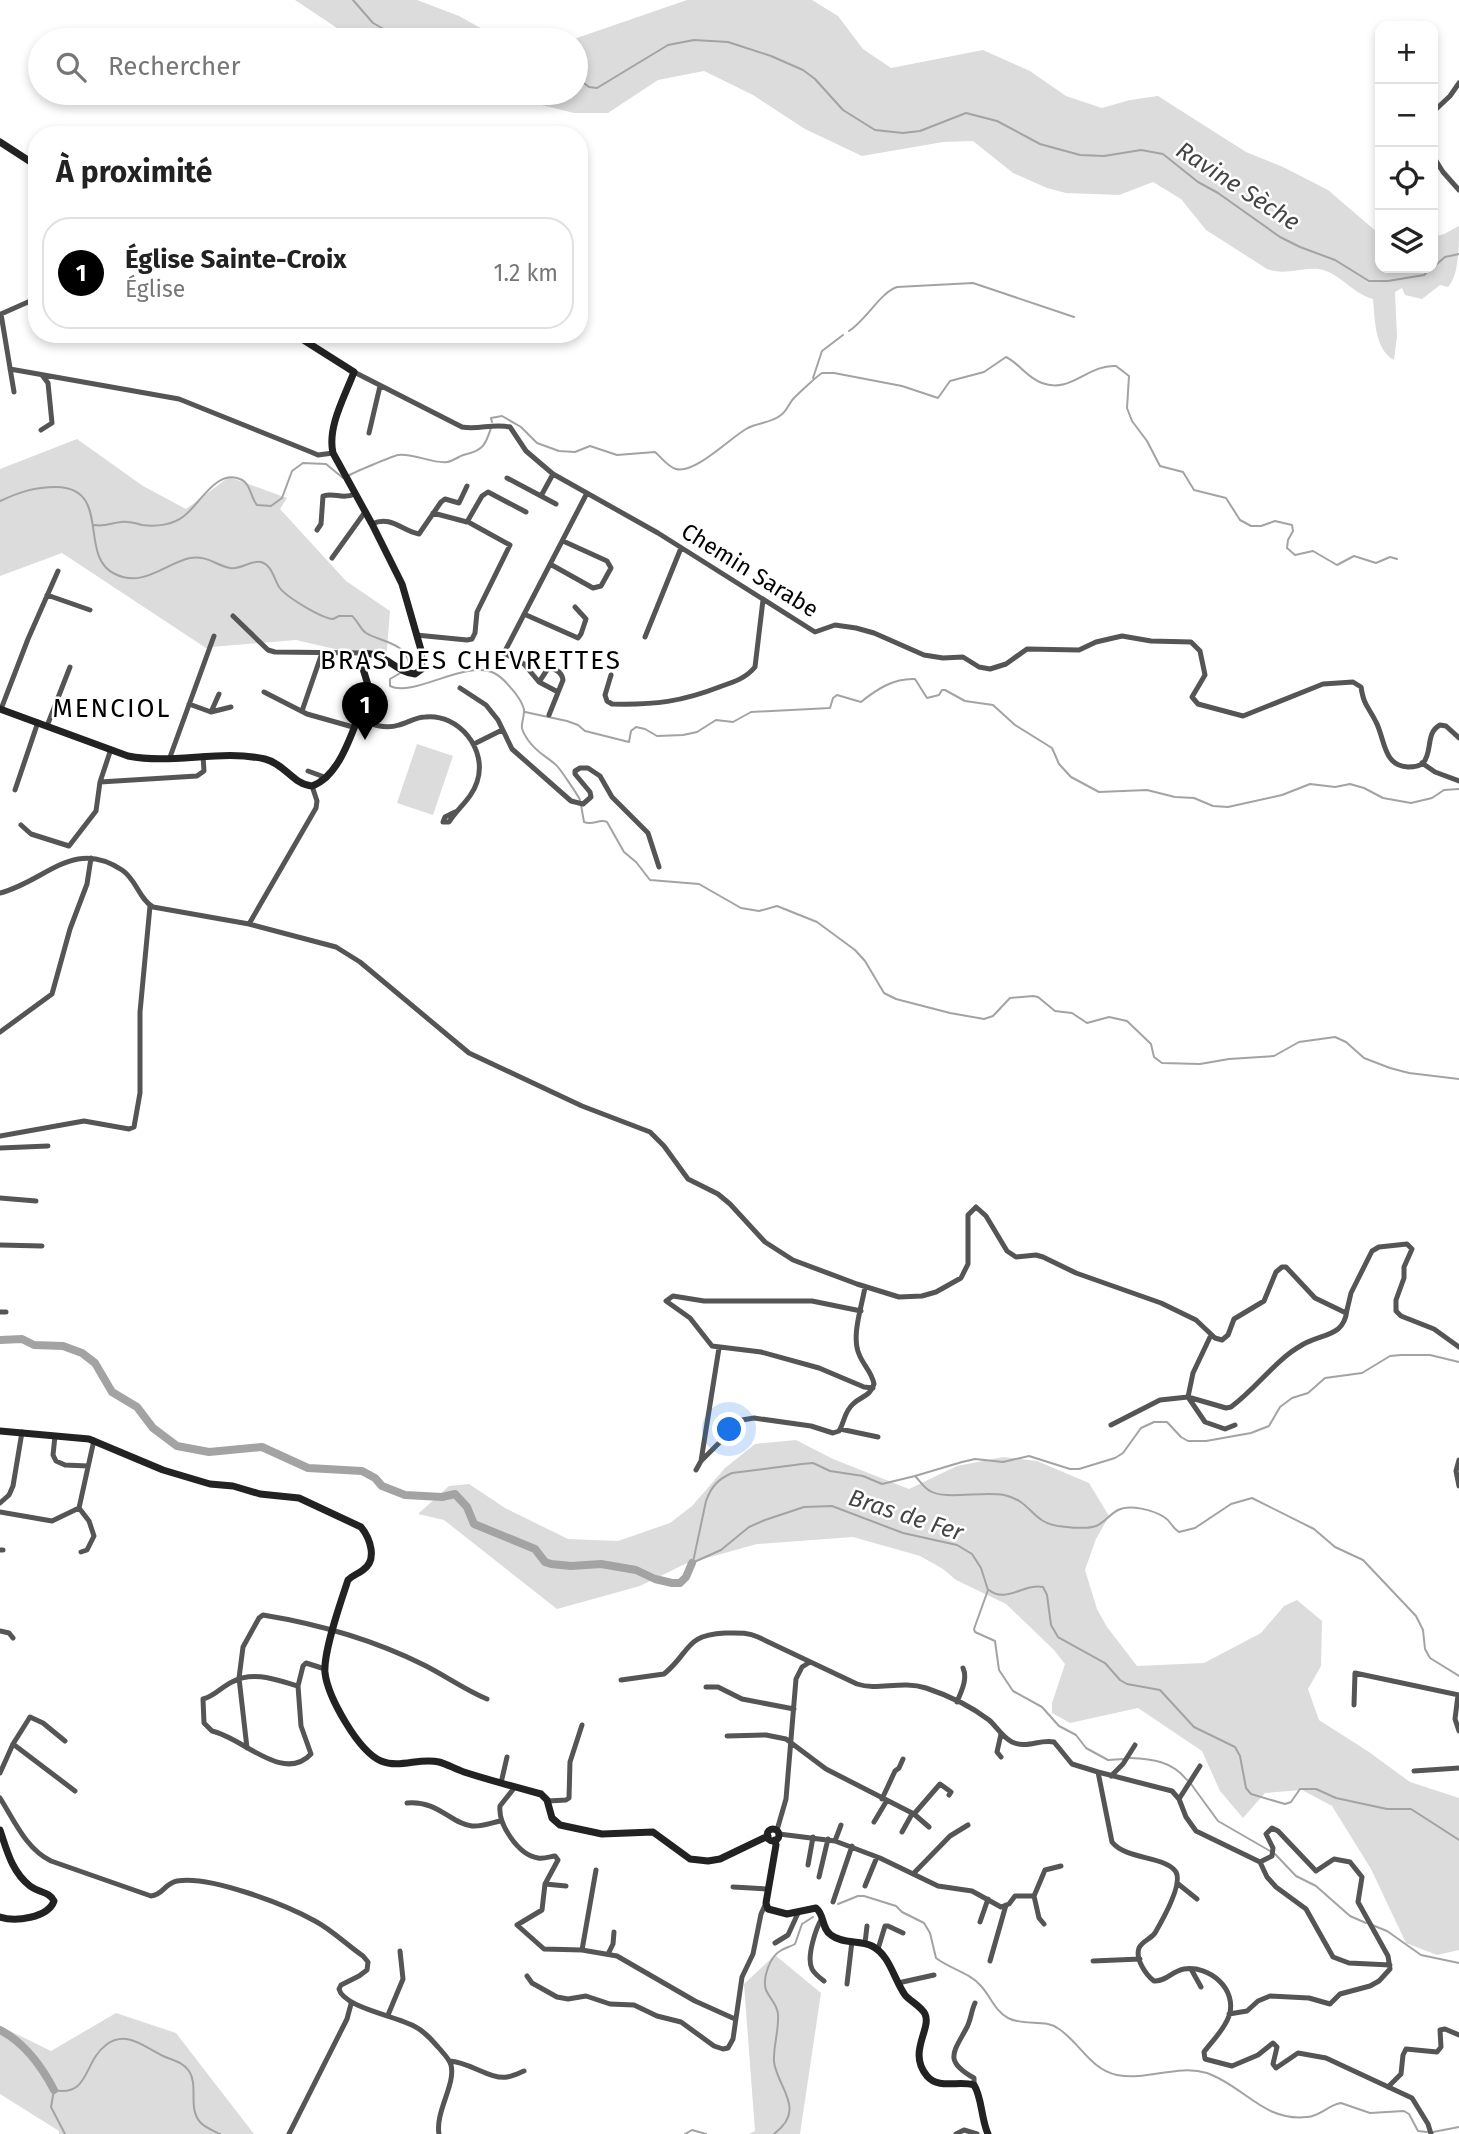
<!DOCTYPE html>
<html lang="fr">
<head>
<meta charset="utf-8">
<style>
	:root { --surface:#fff; --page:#f2f2f2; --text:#222; --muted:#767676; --line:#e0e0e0; --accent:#000 }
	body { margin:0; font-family:"Fira Sans",sans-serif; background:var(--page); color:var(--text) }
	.controls { position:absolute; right:21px; top:21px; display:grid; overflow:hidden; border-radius:14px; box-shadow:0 4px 10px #0003 }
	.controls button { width:63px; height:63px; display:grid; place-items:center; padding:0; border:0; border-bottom:2px solid var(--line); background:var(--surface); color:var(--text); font:35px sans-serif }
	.you { position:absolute; left:730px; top:1430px; width:24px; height:24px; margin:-18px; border:5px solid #fff; border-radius:50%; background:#1a73e8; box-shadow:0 0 0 10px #1a73e833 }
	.badge { display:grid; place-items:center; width:46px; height:46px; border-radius:50%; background:var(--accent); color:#fff; font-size:23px; font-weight:700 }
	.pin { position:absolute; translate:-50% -58px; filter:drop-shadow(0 2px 4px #0008) }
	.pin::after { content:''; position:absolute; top:37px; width:24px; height:21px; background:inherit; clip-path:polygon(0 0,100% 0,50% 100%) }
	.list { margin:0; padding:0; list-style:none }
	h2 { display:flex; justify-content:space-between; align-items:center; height:91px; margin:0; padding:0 28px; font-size:30px }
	h2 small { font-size:23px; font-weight:400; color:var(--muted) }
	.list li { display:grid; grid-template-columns:46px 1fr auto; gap:21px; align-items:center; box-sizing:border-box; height:112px; margin:0 14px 14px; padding:0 14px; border:2px solid var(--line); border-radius:28px }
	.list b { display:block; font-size:26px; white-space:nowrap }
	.list p { margin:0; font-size:23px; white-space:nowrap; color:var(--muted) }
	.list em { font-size:23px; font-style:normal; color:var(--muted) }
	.icon { flex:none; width:38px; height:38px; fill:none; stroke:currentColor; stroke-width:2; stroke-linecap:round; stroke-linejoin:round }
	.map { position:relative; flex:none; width:1459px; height:2134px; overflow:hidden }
	.search { position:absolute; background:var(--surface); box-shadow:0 4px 10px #0003; left:28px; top:28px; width:560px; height:77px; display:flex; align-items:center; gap:18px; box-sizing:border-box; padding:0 24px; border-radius:38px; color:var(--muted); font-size:26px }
	.panel { position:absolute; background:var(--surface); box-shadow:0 4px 10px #0003; left:28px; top:126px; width:560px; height:217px; border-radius:28px }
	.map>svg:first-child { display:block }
	.green { fill:#dcdcdc }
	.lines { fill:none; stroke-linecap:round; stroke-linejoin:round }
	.stream { stroke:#a3a3a3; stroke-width:2 }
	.river { stroke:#a3a3a3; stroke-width:8 }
	.street { stroke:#555; stroke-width:5 }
	.secondary { stroke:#222; stroke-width:7 }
	.labels { text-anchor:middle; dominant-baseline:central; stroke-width:5; stroke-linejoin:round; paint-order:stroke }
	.street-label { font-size:23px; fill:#000; stroke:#fff }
	.water-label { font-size:24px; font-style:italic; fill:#444; stroke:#fff }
	.quarter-label { font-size:26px; letter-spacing:2px; fill:#000; stroke:#fff }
</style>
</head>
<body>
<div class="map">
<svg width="1459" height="2134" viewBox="0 0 1459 2134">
	<rect width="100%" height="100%" fill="#fff"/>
	<!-- green -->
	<path class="green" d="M295,0H417L459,16L502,40H355Z
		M687,0H812L838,16L863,49L891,68L983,50L1030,71L1066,96L1102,108L1130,100L1158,96L1246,152L1283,167L1328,190L1377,232L1380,268H1433V237L1444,234L1459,226C1459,246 1459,276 1448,287L1440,285L1422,299L1405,295L1402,288L1395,292L1397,336L1394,360C1374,349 1375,318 1373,299C1354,294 1343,277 1326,271C1308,264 1287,277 1267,269L1206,230L1181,199L1153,182L1119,195L1066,193L1047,188L1013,173L973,141L943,142L862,156L805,129L753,95L704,71L658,80L608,113H574L493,93H576V40H571Z
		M77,439L143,486L186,509L229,477L287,498L280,509L346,581L390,611L386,661L296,640L211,647L209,650L62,553L0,576V469Z
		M417,744L453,756L433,815L397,803Z
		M796,1440L833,1459L909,1489L957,1466L1003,1457L1037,1461L1089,1483L1109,1516L1096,1539L1085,1570L1097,1609L1107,1627L1137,1666L1204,1663L1261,1633L1284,1606L1297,1600L1322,1621L1321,1666L1308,1689L1319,1720L1369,1752L1410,1782L1459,1798V1950L1437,1955L1406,1943L1371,1869L1332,1806L1302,1790L1265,1793L1243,1818L1220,1791L1202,1751L1138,1708L1070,1723L1052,1713V1703L1065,1664L1054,1650L1006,1604L956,1580L943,1569L920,1556L853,1537L757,1544L685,1564L640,1586L557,1609L444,1520L418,1514L449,1486L469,1484L505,1508L568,1539L618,1541L670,1523L692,1506L725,1468L755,1444Z
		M775,1955L821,1993L800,2134H749L755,2131L744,1984Z
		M116,2013L176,2033L254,2134H59V2131L0,2094V2026L51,2051Z"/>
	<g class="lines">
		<!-- stream -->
		<path class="stream" d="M353,0L373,23L403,40
			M576,77L589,87L597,88L668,45L694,40L728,42L771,56L803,70L815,79L843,110L875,130L903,133L920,131L966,113L997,121L1040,144L1080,155L1104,156L1141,150L1163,154L1198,182L1218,193L1280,237L1300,247L1335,260L1369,281H1388L1424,275L1445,257L1459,254
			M849,331C866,320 881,292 897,287L973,283L1074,317
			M813,378L822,351L843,335
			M492,422L491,418L502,416L521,427L537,443L559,451L575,452L590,446L617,455L655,452C662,458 668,467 676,469C695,474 729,439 746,429C757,422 770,424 781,415C787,411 789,403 794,398C799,393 817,376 822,373H834L902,386L938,398L950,381L984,372L1006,357C1020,364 1027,378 1042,383C1071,394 1088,364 1116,366L1129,376L1127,408L1132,421L1147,441L1160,466L1183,472L1194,490L1226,498L1240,520L1251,526H1261L1275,521L1292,525L1293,531L1288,540L1287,548L1295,555L1313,551L1337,565L1354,556L1376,563L1390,557L1397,559
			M348,476C352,473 393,456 398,455C414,453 433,464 447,462C454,461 460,455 467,454C484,450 486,443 491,428
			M0,501C20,492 34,487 56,487C113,488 77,556 115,574C143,588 164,564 190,558C207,555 215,565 230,568C241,570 250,560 261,562C272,565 274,579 279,587C286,597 321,618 333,619L339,616H352C358,621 360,629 366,633C381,642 408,643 409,665L406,669
			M94,525C105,527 111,523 121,522C128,521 135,523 142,525C156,527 173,525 184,516C199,505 216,469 240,479C251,483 250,497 257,505L271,506L282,498L292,471L303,463L326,464L343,478
			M402,672L390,679V686C413,698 466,659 494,673C500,676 506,682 510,687C515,692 523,703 524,710C524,725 517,724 528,740C536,752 546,756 556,765C559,767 579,797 580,800
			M525,712L567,721L578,725L585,731L629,742L631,731L636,727L645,729L657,736L683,735L697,732L716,720L733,722L751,712L830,708L833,698L837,695L861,702C877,689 894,678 915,679L927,698L939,695L942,690H945L965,701L993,705L1015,725L1052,748L1059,764L1071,777L1099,792L1147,790L1175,797L1194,798L1213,806L1228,807L1282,795L1310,784L1335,787L1350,784L1364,788L1383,798L1411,803L1432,798L1444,790L1459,789
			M581,805L584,822C593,826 600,818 607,822L624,852L636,862L650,880L699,884L741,908L759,911L777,906L817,922L855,950L865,961L884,993L896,999L950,1013L984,1019L993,1016L1010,998L1033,996L1038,997L1055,1011L1072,1013L1087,1023L1109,1017L1127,1021L1151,1044L1154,1057L1162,1063L1200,1064L1229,1059L1274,1056L1299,1042L1335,1037L1346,1042L1364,1058L1390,1068L1409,1073L1459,1079
			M915,1476L962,1462L975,1459L1003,1462L1029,1456L1070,1469H1079L1115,1458L1123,1453L1141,1428L1154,1422H1167L1181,1437L1188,1441H1206L1251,1433L1269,1426L1280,1407L1292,1398L1308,1393L1325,1378L1362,1373L1390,1356L1401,1355H1430L1459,1362
			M693,1562L706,1501C711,1487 718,1479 732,1473L802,1464L813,1463L830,1471L863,1476L882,1484L915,1476C920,1481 924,1488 930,1491C944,1500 983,1491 1004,1495C1032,1501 1031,1522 1058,1526C1069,1527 1086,1530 1096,1526C1104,1523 1110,1514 1118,1510C1130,1504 1153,1510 1164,1517C1171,1521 1172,1528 1179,1532L1195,1528L1231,1504L1252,1498L1314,1529L1335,1547L1363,1560L1416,1616L1423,1630L1425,1649L1430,1658L1459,1676
			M692,1563L721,1550L749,1527L765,1520L804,1507L832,1506L903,1533L957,1545L972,1554L981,1568L988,1590L974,1629L975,1632L995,1641L999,1670L1013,1691L1042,1707L1059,1726L1076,1735L1086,1748L1108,1760L1124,1759
			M989,1590C1006,1604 1024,1583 1043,1587L1047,1595L1051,1625L1058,1637L1105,1663L1120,1680L1127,1684L1160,1690L1194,1727L1235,1747L1240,1756L1246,1788L1251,1794L1285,1804L1291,1802L1300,1789H1316L1336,1798L1387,1809H1411L1459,1840
			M1130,1758C1152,1759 1172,1761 1187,1780
			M1191,1784L1218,1821L1270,1851
			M1275,1854L1296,1876L1316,1886L1350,1916L1366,1923
			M838,1904L858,1896H864L896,1906L902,1912L924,1923L930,1933L936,1958C950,1969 969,1972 981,1986C991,1997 995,2011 1008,2018C1026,2027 1045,2018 1059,2029C1080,2043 1090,2069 1117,2075C1147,2081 1177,2064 1207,2073C1244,2086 1264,2122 1307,2117C1321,2116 1328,2105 1341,2103L1370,2113L1404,2111L1409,2114L1418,2131L1427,2132
			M1372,1925L1387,1931L1421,1955L1459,1963
			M1433,2132L1459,2127
			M65,2134L51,2107L54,2090C90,2097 83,2062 106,2045C126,2030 143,2046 161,2055C171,2060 182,2061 189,2071C199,2086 187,2109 201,2123C206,2128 214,2131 220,2134
			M685,2134L692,2130L706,2134
			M774,2134C807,2109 778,2089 774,2062C773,2047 779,2031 778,2014C777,2004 770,1999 766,1990C762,1978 770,1957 780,1951C784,1948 790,1947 795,1944L802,1924L813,1917"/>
		<!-- river -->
		<path class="river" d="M0,1340L22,1339L34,1345L63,1346L82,1353L95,1363L112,1392L137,1407L153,1428L177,1446L209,1452L262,1447L308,1468L362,1471L375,1478L382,1486L405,1495L442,1497L455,1494L467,1507L474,1524L535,1549L545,1562L551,1564L571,1566L601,1564L636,1570L655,1579L672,1583H680L686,1577L692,1563
			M0,2030C25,2043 41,2065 54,2090"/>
		<!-- street -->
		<path class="street" d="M1433,112L1450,96L1459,83
			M1433,156L1443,172L1459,190
			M10,369L179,399L311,452L318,455L333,453
			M354,372L462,427C479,430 493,423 510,427L526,451L553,474L658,533L815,632L835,625L856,628L874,633L924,655L943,658L963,657L979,667L990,669L1006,664L1027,649L1079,650L1096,642L1122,636L1151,641L1191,642L1200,651L1205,675L1192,697L1198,704L1243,716L1323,684L1353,682L1361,687C1364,706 1368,706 1376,722C1385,739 1383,766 1408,767C1413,767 1419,767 1423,763C1433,752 1425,733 1440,725L1446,726L1459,738
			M14,392L1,314L37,298
			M41,430L52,423L48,383L42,375
			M369,433L380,386
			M507,478L556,504
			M541,496L553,474
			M433,513L467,522L482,496L488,492L526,512
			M372,524C391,515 402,531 419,534L441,502L445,499L459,503L467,486
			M317,530L321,524L323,496C335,492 342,500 355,494
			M332,558L365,512
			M550,564L593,588L601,586L611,568L607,561L563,541
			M47,595L90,610
			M524,614L578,638L581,634L586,619L575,607
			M233,616L268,650L275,652L363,653
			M416,635L467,640L472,639L475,633L477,612L510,545L470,523
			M645,637L681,548
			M611,675L605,695L607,701L612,704C655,705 681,702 722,686C734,682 746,678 755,667L763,600
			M539,682L549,667C556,669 562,672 563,680L549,715
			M460,688L486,705L498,720L512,749L571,801L583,804L591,797L590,792L575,774V771L580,768H588L600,776L612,797L648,833L659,867
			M264,692L307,714L353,727
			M558,692L539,682L524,664L504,653L587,493
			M189,704L211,712L231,707
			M1,709L28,639L58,571
			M302,711L322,653
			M211,712L219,694
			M357,718C371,724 384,730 399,725C407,723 416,717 425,717C459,713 488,750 477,782C472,798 458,808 449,822H443L445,817L455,812
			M47,726L70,667
			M474,744L502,730
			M170,757L214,636
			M1422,763L1435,772L1459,781
			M308,771L327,778
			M100,782L197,776L204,771L203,756
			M15,790L38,722
			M21,825L31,834L69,846L96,811L100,782L111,749
			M0,893C45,882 73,837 122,870C136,879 139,899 153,907L249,924L336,947L360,962L469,1053L582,1106L650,1132L664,1146L688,1179L718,1194L730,1204L765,1242L793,1260L857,1284L899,1297L922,1296L936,1292L961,1278L968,1264V1215L976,1207L986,1216L1007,1251L1016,1257L1036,1255L1043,1257L1076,1273L1161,1303L1196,1320L1215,1338L1222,1340L1228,1335L1234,1319L1264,1301L1276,1272L1282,1267H1286L1315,1298L1344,1312L1347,1310L1351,1293L1372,1251L1379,1247L1407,1244L1412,1249L1404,1267V1278L1396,1300V1311L1401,1316L1434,1329L1459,1347
			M249,924L316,808L317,801L312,786
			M0,1032L52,994L70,929L87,884L91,858
			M0,1136L84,1121L129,1129L134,1127L140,1093V1012L150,906
			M0,1148L48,1146
			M0,1198L36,1201
			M0,1245L42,1246
			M861,1311L812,1301H704L673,1296L666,1301L690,1318L712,1346L761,1352L819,1368L864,1387L873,1388
			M0,1312H6
			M1211,1335L1193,1373L1188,1397L1205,1422L1225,1429L1235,1425
			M1111,1425L1160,1400L1188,1397L1226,1408L1231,1407C1257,1388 1275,1360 1302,1345C1323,1333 1344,1337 1347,1310
			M840,1429L878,1437
			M55,1436L53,1455L56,1461L65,1465L88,1466
			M1459,1460L1456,1471L1459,1486
			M701,1461L742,1420L754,1418L811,1426L833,1433L839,1431C845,1421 844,1412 853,1404C861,1396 870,1397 874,1384C872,1372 863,1365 859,1354C851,1336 862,1306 865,1287
			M696,1470L701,1461L719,1348
			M0,1503L9,1495L13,1486L22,1432
			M0,1512L52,1521L79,1508
			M0,1550H3
			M81,1552L87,1550L94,1536L89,1521L79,1508L94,1440
			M0,1631L9,1633L13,1638
			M621,1680L664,1674C691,1652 684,1635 725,1633C737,1633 747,1632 758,1637L857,1684C878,1691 901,1680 926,1688C947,1695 972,1707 989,1720C997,1727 1002,1737 1012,1742C1027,1749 1039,1739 1054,1742L1072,1764L1098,1772L1112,1842C1126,1860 1166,1856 1176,1872C1183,1885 1162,1921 1155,1933C1151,1939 1142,1941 1139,1948C1135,1959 1146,1975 1154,1981C1166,1982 1172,1971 1184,1969C1209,1965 1238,1989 1229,2016C1224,2030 1213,2040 1204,2052L1205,2059L1232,2066L1258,2055L1273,2043L1277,2047L1273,2064L1276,2068L1298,2053L1326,2058L1412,2098L1428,2124L1431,2134
			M298,1686L301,1726L311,1754C283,1784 242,1737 212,1731L204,1723L203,1699C215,1696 221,1687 232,1682C253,1670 277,1680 298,1686L303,1666L306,1663L325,1669
			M706,1687H718L742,1699L794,1709
			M1458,1695L1455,1719L1459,1731
			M957,1702C961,1692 968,1679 963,1668
			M1354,1705L1355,1673L1459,1695
			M727,1736L766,1735L786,1739L826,1769L914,1814L929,1827
			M13,1744L75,1791
			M247,1748L239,1678L243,1647L259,1618L263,1615C318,1624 374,1640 424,1665C446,1676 465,1690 487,1699
			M1001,1757L997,1752L1001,1734
			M1414,1771L1459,1768
			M1098,1772L1172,1791L1179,1799L1186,1817L1196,1831L1260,1862L1267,1877L1276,1887L1306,1909L1333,1957L1349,1963L1390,1965
			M0,1773L13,1744L30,1717L43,1723L65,1741
			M1111,1776L1123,1764L1135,1745
			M501,1783L507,1757
			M515,1787L500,1806C498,1824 518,1855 538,1858C543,1859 549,1857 555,1856L558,1860L545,1884L542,1910L517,1925L544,1949L582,1950L617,1956L695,2001L735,2019
			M0,1798C14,1820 26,1849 51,1861L151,1896C163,1895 165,1883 177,1881C210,1875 286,1905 315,1921C332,1930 347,1945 363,1956L368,1962L367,1970L359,1976L341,1985L339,1989C343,2007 396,2016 414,2026C424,2031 431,2039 438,2047C443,2053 449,2058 451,2065C456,2084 435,2112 439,2134
			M882,1799L895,1771L899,1768L903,1759
			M1179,1799L1200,1766
			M548,1801L566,1800L569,1798L570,1762L582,1725
			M407,1803C438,1800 451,1824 472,1826C481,1827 491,1823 500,1821
			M914,1814L940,1784L951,1792L949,1795
			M874,1822L886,1802
			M777,1830L786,1799L796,1679L802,1667L810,1662
			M902,1832L912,1814
			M779,1834L835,1841L880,1858L938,1886L972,1891L1001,1907L1009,1904L1015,1896H1034L1039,1918L1044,1924
			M835,1841L841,1825
			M808,1865L813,1837
			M913,1874L950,1836L968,1825
			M819,1877L828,1839
			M1177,1883L1197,1899
			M545,1884L566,1886
			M865,1886L877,1857
			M733,1887L768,1889
			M1034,1896L1045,1870L1061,1866
			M833,1902L852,1846
			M822,1918C816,1928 806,1957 812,1969C814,1973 820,1978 824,1981
			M980,1922L988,1899
			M775,1943L788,1935L799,1911
			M865,1943L867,1926
			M878,1949L885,1926H888L903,1933
			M582,1950L596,1870
			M608,1954L613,1944L614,1932
			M990,1961L1006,1905
			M1093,1961L1140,1959
			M1191,1969L1201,1987
			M527,1976L532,1983L557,1997L568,1999L586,1996L610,2004L634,2005L657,2016L681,2022L714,2046L723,2049L728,2048L733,2039L742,1977L753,1954L761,1914L766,1903
			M898,1983L934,1975
			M847,1984L852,1941
			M1229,2014L1247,2011L1258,2001L1270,1996L1309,1998L1330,2004L1340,1994L1370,1986L1379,1981L1390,1969L1388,1956L1358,1902L1362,1877L1350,1862L1334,1859L1316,1871L1278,1831L1272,1828L1266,1834L1273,1848L1272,1856L1260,1862
			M388,2015L403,1979L400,1951
			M450,2061C469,2062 491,2080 507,2077C513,2076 519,2073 524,2071
			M974,2085V2078C944,2061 953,2053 966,2029C971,2021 971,2011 975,2003
			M1388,2087L1401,2074L1403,2055L1406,2049L1437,2052L1441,2047L1440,2030L1445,2029L1459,2035
			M289,2134L347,2019L351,2004
			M956,2134L964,2130L977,2134"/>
		<!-- secondary -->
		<path class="secondary" d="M0,142L37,166
			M0,709L128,756C173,765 220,749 265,759C285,764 294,785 312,786C343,775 354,723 367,696L368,685L360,659L362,654C383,650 396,673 415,674L422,669L421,650L402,584L372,524L333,453C327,427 345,396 354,372L294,334
			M0,1431L89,1439L163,1470L210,1484L233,1486L260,1494L299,1498L361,1527C370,1538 378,1560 363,1570C358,1574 353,1575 348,1580C341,1601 323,1652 325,1673C328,1697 358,1751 381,1761C400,1769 420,1757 439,1762C447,1764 455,1769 464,1772C489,1780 515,1787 541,1794L547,1800L552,1818L560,1825L602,1834L653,1832L690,1859L708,1861L720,1859L768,1836
			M767 1835a6 6 0 1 1 12 0a6 6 0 1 1-12 0Z
			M0,1830C7,1851 12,1872 30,1886C39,1893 49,1891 54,1901C48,1918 15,1922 0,1917
			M775,1840L776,1845L766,1903L768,1909L787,1914L816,1908C825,1915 821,1928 831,1935C842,1944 860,1940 872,1946C890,1955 894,1980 905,1995C911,2002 921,2006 925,2014C932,2029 907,2052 927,2076C939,2090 959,2080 974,2085C982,2097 981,2119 988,2134"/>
	</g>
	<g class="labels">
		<!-- street labels -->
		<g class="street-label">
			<text transform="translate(750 570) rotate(32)">Chemin Sarabe</text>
		</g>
		<!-- water labels -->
		<g class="water-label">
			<text transform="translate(1238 186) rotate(33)">Ravine Sèche</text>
			<text transform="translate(906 1515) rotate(18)">Bras de Fer</text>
		</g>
		<!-- quarter labels -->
		<g class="quarter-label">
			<text x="471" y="660">BRAS DES CHEVRETTES</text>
			<text x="112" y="708">MENCIOL</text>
		</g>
	</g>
</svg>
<div class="controls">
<button>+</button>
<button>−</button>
<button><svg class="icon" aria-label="locate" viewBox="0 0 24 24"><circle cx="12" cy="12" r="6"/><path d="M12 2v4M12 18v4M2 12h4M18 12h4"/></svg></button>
<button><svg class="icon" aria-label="layers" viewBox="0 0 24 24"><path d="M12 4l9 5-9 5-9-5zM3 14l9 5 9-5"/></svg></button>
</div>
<div class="you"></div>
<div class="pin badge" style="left:365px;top:740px">1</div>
<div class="search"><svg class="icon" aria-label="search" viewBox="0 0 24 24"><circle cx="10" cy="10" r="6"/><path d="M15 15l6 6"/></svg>Rechercher</div>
<section class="panel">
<h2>À proximité<small></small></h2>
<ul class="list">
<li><span class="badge">1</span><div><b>Église Sainte-Croix</b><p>Église</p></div><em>1.2 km</em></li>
</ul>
</section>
</div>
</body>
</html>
